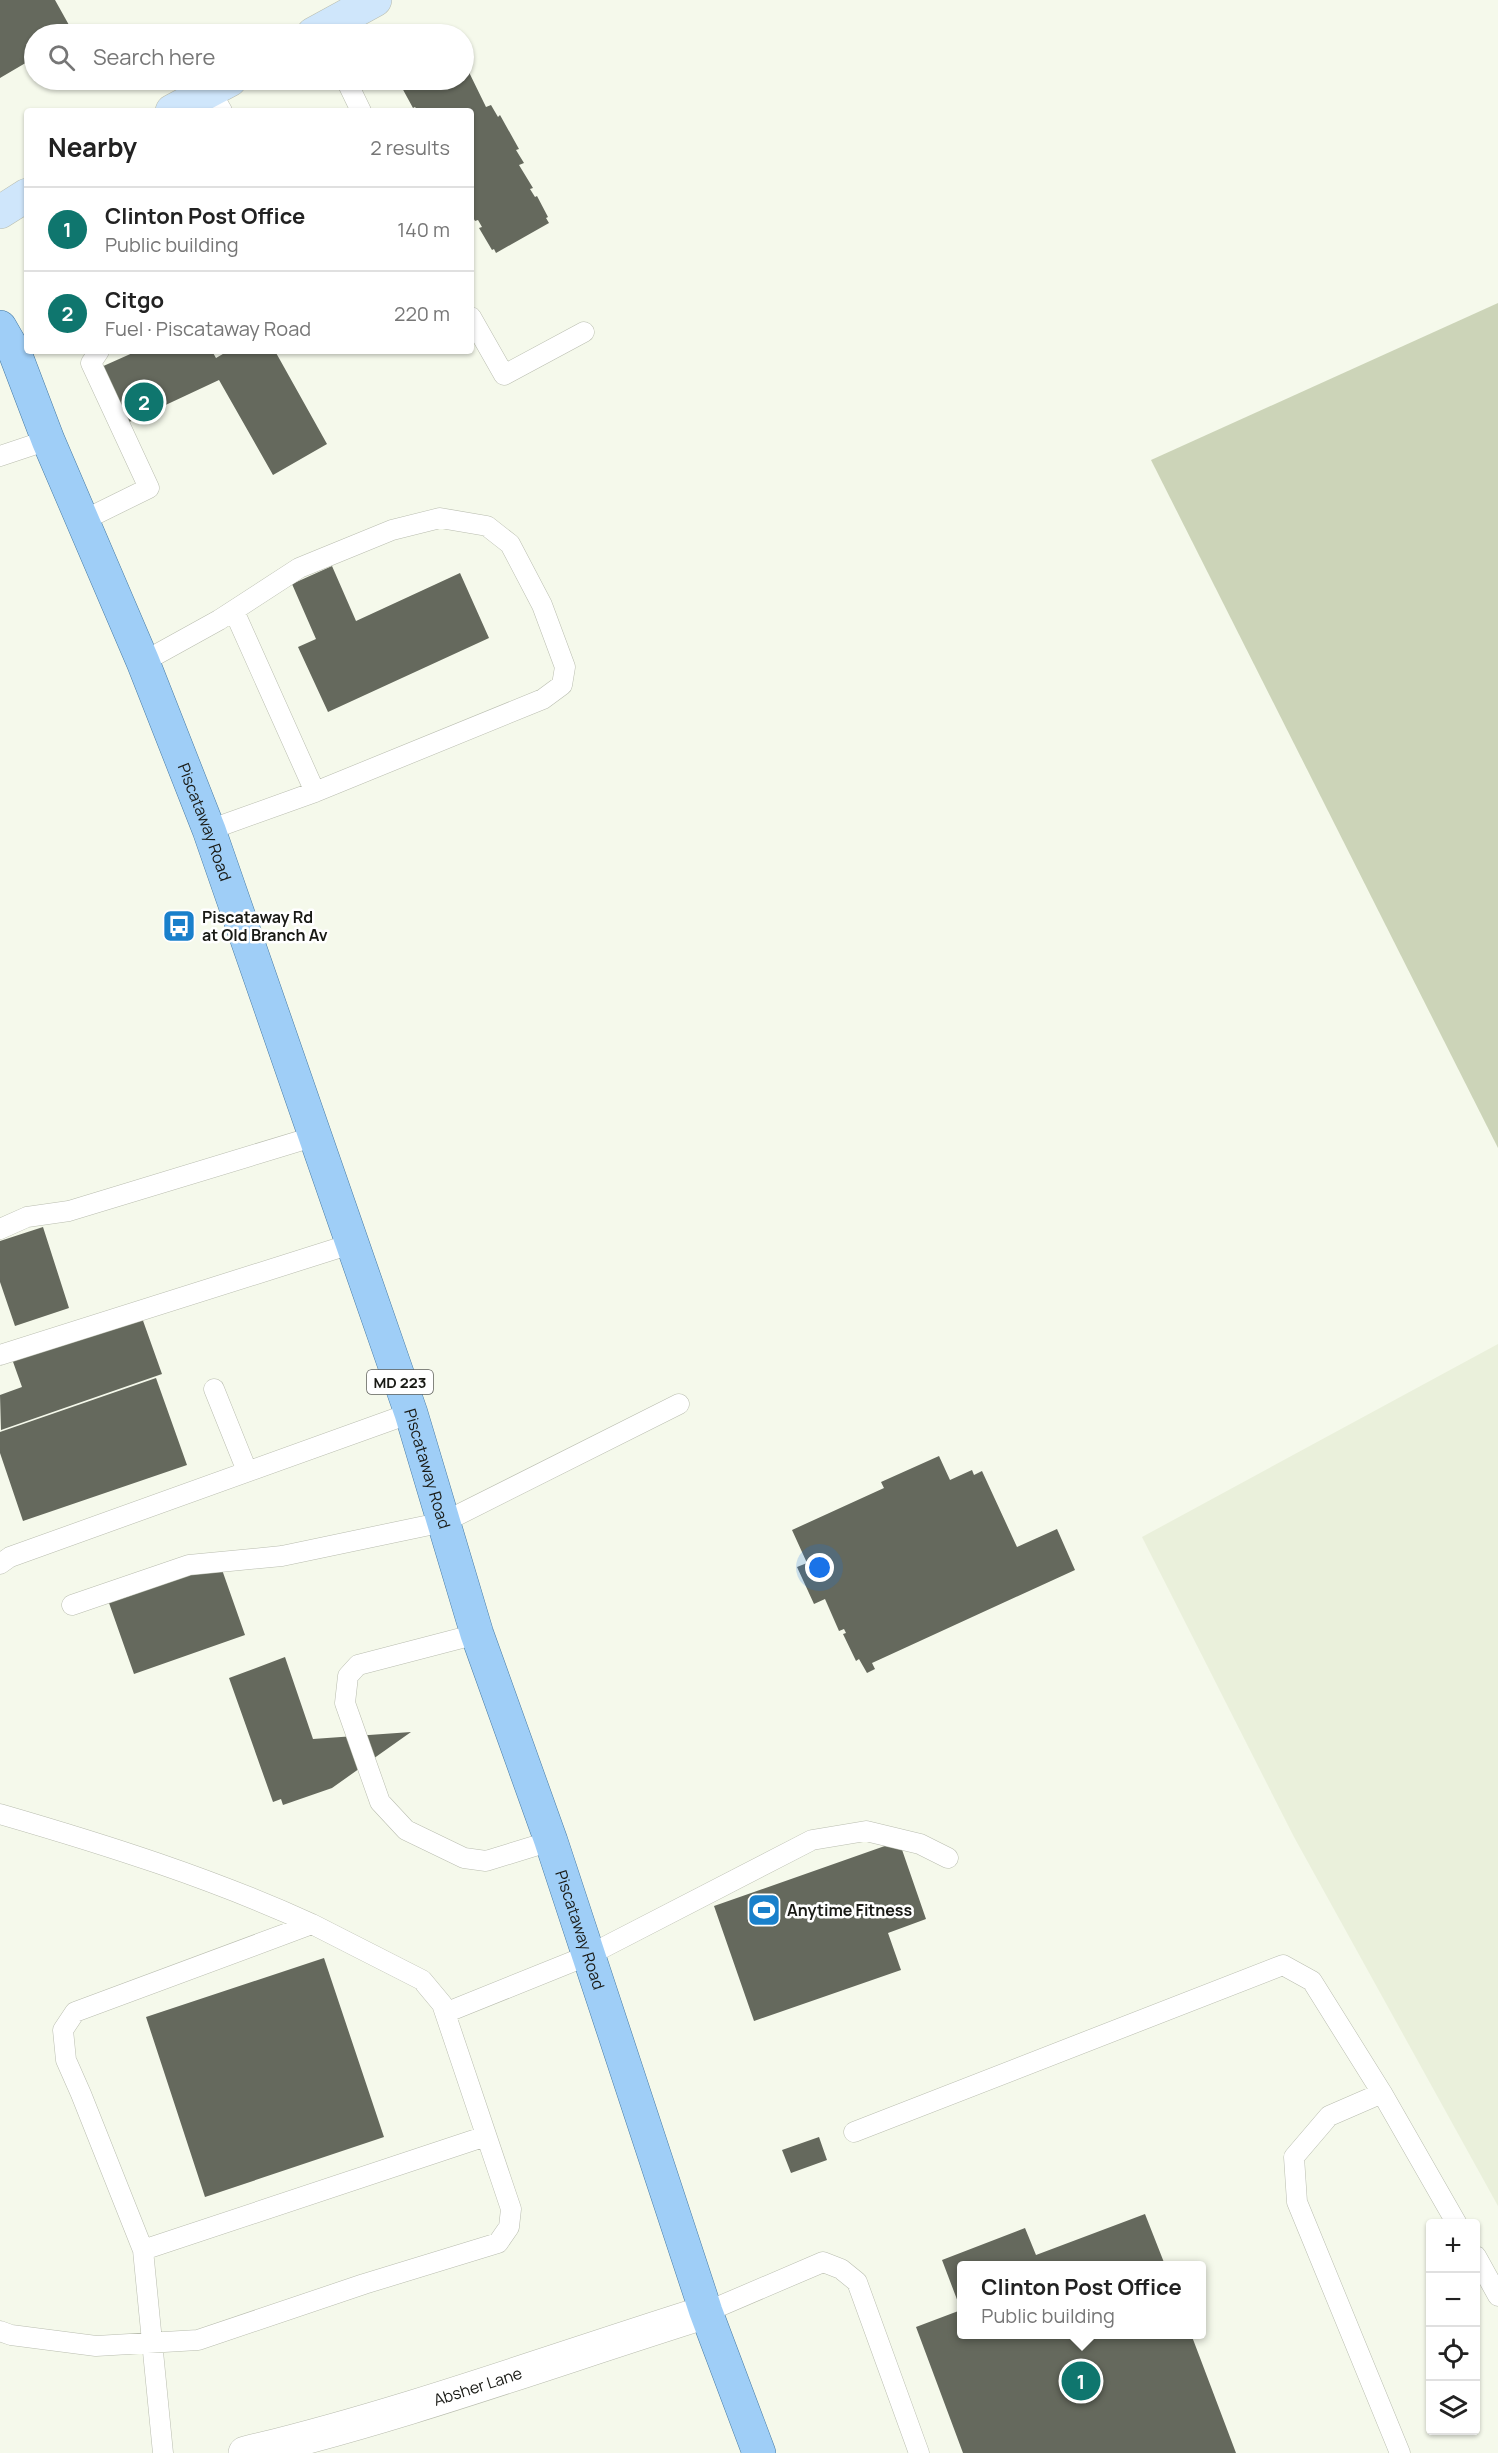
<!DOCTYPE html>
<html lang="en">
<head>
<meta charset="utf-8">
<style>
	:root { --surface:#fff; --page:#f6f6f6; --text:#222; --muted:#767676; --line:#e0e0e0; --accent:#0f766e }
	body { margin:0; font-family:Manrope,sans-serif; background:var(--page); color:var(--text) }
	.controls { position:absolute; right:18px; bottom:18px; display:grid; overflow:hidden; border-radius:6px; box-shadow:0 2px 4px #0004 }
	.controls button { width:54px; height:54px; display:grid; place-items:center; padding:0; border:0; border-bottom:2px solid var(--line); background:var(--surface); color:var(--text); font:30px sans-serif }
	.you { position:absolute; left:820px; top:1568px; width:21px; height:21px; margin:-15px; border:4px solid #fff; border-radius:50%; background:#1a73e8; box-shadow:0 0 0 9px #1a73e833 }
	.badge { display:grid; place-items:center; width:39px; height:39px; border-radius:50%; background:var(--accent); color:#fff; font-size:20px; font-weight:700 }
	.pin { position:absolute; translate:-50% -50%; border:3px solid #fff; box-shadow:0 2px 6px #0006 }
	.popup { position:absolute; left:957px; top:2261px; width:249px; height:78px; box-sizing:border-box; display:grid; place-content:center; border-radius:6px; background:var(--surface); filter:drop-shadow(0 2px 4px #0005); font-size:20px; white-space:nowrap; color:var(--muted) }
	.popup b { font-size:22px; color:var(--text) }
	.popup::after { content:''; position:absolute; left:50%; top:100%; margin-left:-12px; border:12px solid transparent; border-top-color:var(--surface) }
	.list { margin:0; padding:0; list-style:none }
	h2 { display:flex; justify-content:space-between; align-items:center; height:78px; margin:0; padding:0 24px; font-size:26px }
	h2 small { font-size:20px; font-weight:400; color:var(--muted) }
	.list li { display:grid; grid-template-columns:39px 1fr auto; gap:18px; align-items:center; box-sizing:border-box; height:84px; padding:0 24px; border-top:2px solid var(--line) }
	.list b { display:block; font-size:22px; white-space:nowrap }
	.list p { margin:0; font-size:20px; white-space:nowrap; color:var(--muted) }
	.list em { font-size:20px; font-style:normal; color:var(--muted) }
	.icon { flex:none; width:33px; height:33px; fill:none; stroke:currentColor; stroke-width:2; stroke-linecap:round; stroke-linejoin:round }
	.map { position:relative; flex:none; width:1498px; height:2453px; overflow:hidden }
	.search { position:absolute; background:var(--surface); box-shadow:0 2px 4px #0004; left:24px; top:24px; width:450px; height:66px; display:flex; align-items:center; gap:15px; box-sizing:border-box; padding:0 21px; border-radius:33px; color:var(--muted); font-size:22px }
	.panel { position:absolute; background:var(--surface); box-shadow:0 2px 4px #0004; left:24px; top:108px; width:450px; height:246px; border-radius:6px }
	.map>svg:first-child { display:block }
	.built { fill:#eaf0db }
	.green { fill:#ccd4b8 }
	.building { fill:#65695d }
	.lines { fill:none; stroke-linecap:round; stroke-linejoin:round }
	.service-casing { stroke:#b9bdaf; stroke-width:21 }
	.minor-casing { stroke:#b9bdaf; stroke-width:34 }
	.secondary-casing { stroke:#b9bdaf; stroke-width:34 }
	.primary-casing { stroke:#467aa4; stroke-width:34 }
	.service { stroke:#fff; stroke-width:20 }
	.minor { stroke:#fff; stroke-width:33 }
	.secondary { stroke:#cfe6fb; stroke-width:33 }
	.primary { stroke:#9fcef7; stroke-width:33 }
	.labels { text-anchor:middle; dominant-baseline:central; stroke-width:5; stroke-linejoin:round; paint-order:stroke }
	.shield { fill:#fff; stroke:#5e5f5b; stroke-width:1.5 }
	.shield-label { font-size:15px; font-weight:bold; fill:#191a15 }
	.street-label { font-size:16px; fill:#191a15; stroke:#fff }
	.poi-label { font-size:16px; font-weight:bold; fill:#191a15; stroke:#fff; text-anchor:start }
</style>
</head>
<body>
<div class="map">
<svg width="1498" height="2453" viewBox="0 0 1498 2453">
	<rect width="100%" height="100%" fill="#f5f9eb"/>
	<!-- built -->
	<path class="built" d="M1498,1344V2206L1294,1837L1142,1537Z"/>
	<!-- green -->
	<path class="green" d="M1498,303V1148L1151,460Z"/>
	<!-- building -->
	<path class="building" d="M0,0H55L74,34H34V58L0,78Z
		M464,62L486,107L491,105L498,117L500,115L519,149L516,150L524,163L519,165L533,188L530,189L535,197L537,196L548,217L546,218L549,223L496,253L494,249L492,250L479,228L482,227L478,220L475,221L471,214V111H418L415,107L413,108L401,86L400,81L403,80H464Z
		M137,351H212L216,358L228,351H275L327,444L273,475L219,380L125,424L99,368Z
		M332,566L356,621L460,573L489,638L328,712L298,647L316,639L292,584Z
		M43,1227L69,1308L15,1326L0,1282V1241Z
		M141,1315L162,1374L1,1430L0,1395L22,1387L12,1359Z
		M156,1378L187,1465L23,1521L0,1453V1432Z
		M939,1456L950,1480L972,1470L974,1475L982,1471L1017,1547L1057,1529L1075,1570L872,1663L875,1669L867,1673L859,1659L856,1661L843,1634L846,1633L844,1629L839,1631L825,1599L814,1604L797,1567L807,1563L792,1530L884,1488L881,1482Z
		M220,1564L245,1635L134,1674L109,1603Z
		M285,1657L313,1739L411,1732L332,1788L283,1805L281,1799L273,1802L229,1678Z
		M899,1841L926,1919L888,1933L901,1970L754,2021L714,1906Z
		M324,1958L384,2137L205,2197L146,2017Z
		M819,2137L827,2160L791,2173L782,2150Z
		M1145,2214L1165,2265H961V2310L942,2260L1025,2228L1036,2255Z
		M961,2310V2334H1191L1236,2453H963L916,2327Z"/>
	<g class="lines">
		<!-- service casing -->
		<g class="service-casing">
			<path id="service" d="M346,80L361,111
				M210,90L222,111
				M471,317L504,375L584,332
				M0,456L48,440
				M84,520L149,488L91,363L99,351
				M234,611L315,792
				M143,662L219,620L299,568L392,530L440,518L487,526L510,544L542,605L565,667L562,685L543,699L315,792L209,830
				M0,1229L27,1217L69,1211L316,1136
				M0,1355L351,1244
				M214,1389L247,1471
				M0,1564L10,1557L411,1413
				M72,1605L189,1565L282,1556L444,1522L679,1404
				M477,1634L358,1665L348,1676L345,1703L380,1802L406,1830L464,1858L486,1861L551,1841
				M0,1814C107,1845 211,1878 312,1924L75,2012L63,2030L66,2060L81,2094L143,2250L163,2453
				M445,2013L589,1955L812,1840L866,1831L920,1844L948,1858
				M854,2132L1283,1965L1312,1981L1382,2093
				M143,2250L486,2136
				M1476,2256L1498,2296
				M706,2312L823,2262L841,2269L857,2282L919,2453
				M0,2331L11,2335L96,2346L198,2340L364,2284L498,2243L509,2227L511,2209L442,2004L422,1980L312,1924
				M1400,2453L1297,2202L1294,2157L1329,2116L1382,2093L1457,2224"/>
		</g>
		<!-- minor casing -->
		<g class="minor-casing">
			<g id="minor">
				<path id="s1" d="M245,2453C401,2416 553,2360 706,2312"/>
			</g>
		</g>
		<!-- secondary casing -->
		<g class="secondary-casing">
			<path id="secondary" d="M313,34L375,0
				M172,111L230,80
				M0,212L27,195"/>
		</g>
		<!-- primary casing -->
		<g class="primary-casing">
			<g id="primary">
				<path id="s2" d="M0,327L15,353L48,440L143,662L209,830L411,1413L477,1634L551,1841L706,2312L759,2453"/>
			</g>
		</g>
		<!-- service -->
		<use href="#service" class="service"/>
		<!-- minor -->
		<use href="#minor" class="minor"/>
		<!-- secondary -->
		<use href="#secondary" class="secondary"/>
		<!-- primary -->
		<use href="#primary" class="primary"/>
	</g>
	<!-- icons -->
	<defs>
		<g id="bus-square" transform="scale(1.725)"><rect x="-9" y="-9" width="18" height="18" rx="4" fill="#1980cb" stroke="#fff"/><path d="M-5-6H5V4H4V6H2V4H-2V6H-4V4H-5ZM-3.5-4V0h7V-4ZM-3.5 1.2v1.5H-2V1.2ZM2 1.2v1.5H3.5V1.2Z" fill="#fff"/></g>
		<g id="stadium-square" transform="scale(1.725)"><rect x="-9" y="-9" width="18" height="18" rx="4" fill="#1980cb" stroke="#fff"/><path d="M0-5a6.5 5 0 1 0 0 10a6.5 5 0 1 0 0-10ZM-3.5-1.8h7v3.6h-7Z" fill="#fff"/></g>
	</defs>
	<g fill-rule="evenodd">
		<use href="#bus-square" x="179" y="926"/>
		<use href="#stadium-square" x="764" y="1910"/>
	</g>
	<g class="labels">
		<!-- shield labels -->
		<rect class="shield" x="367" y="1370" width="66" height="24" rx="4.5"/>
		<g class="shield-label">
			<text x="400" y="1382">MD 223</text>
		</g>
		<!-- street labels -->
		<g class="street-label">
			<text stroke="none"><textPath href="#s2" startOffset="536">Piscataway Road</textPath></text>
			<text stroke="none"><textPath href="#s2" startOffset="1220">Piscataway Road</textPath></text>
			<text stroke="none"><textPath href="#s2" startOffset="1706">Piscataway Road</textPath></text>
			<text stroke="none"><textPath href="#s1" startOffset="242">Absher Lane</textPath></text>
		</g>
		<!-- poi labels -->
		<g class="poi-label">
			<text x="202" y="917">Piscataway Rd<tspan x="202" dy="18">at Old Branch Av</tspan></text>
			<text x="787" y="1910">Anytime Fitness</text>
		</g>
	</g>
</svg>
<div class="controls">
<button>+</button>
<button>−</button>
<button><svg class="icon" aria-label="locate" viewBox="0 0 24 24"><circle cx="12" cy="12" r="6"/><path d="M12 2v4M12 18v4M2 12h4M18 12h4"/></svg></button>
<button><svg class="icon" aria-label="layers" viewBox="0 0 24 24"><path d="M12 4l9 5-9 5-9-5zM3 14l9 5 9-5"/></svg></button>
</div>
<div class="you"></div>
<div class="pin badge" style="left:1081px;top:2381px">1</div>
<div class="popup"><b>Clinton Post Office</b>Public building</div>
<div class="pin badge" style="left:144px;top:402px">2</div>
<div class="search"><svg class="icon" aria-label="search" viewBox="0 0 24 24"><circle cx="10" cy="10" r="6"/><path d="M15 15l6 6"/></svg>Search here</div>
<section class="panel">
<h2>Nearby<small>2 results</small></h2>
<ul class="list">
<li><span class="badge">1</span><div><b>Clinton Post Office</b><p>Public building</p></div><em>140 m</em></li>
<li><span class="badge">2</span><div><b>Citgo</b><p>Fuel · Piscataway Road</p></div><em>220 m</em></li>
</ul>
</section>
</div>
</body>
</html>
